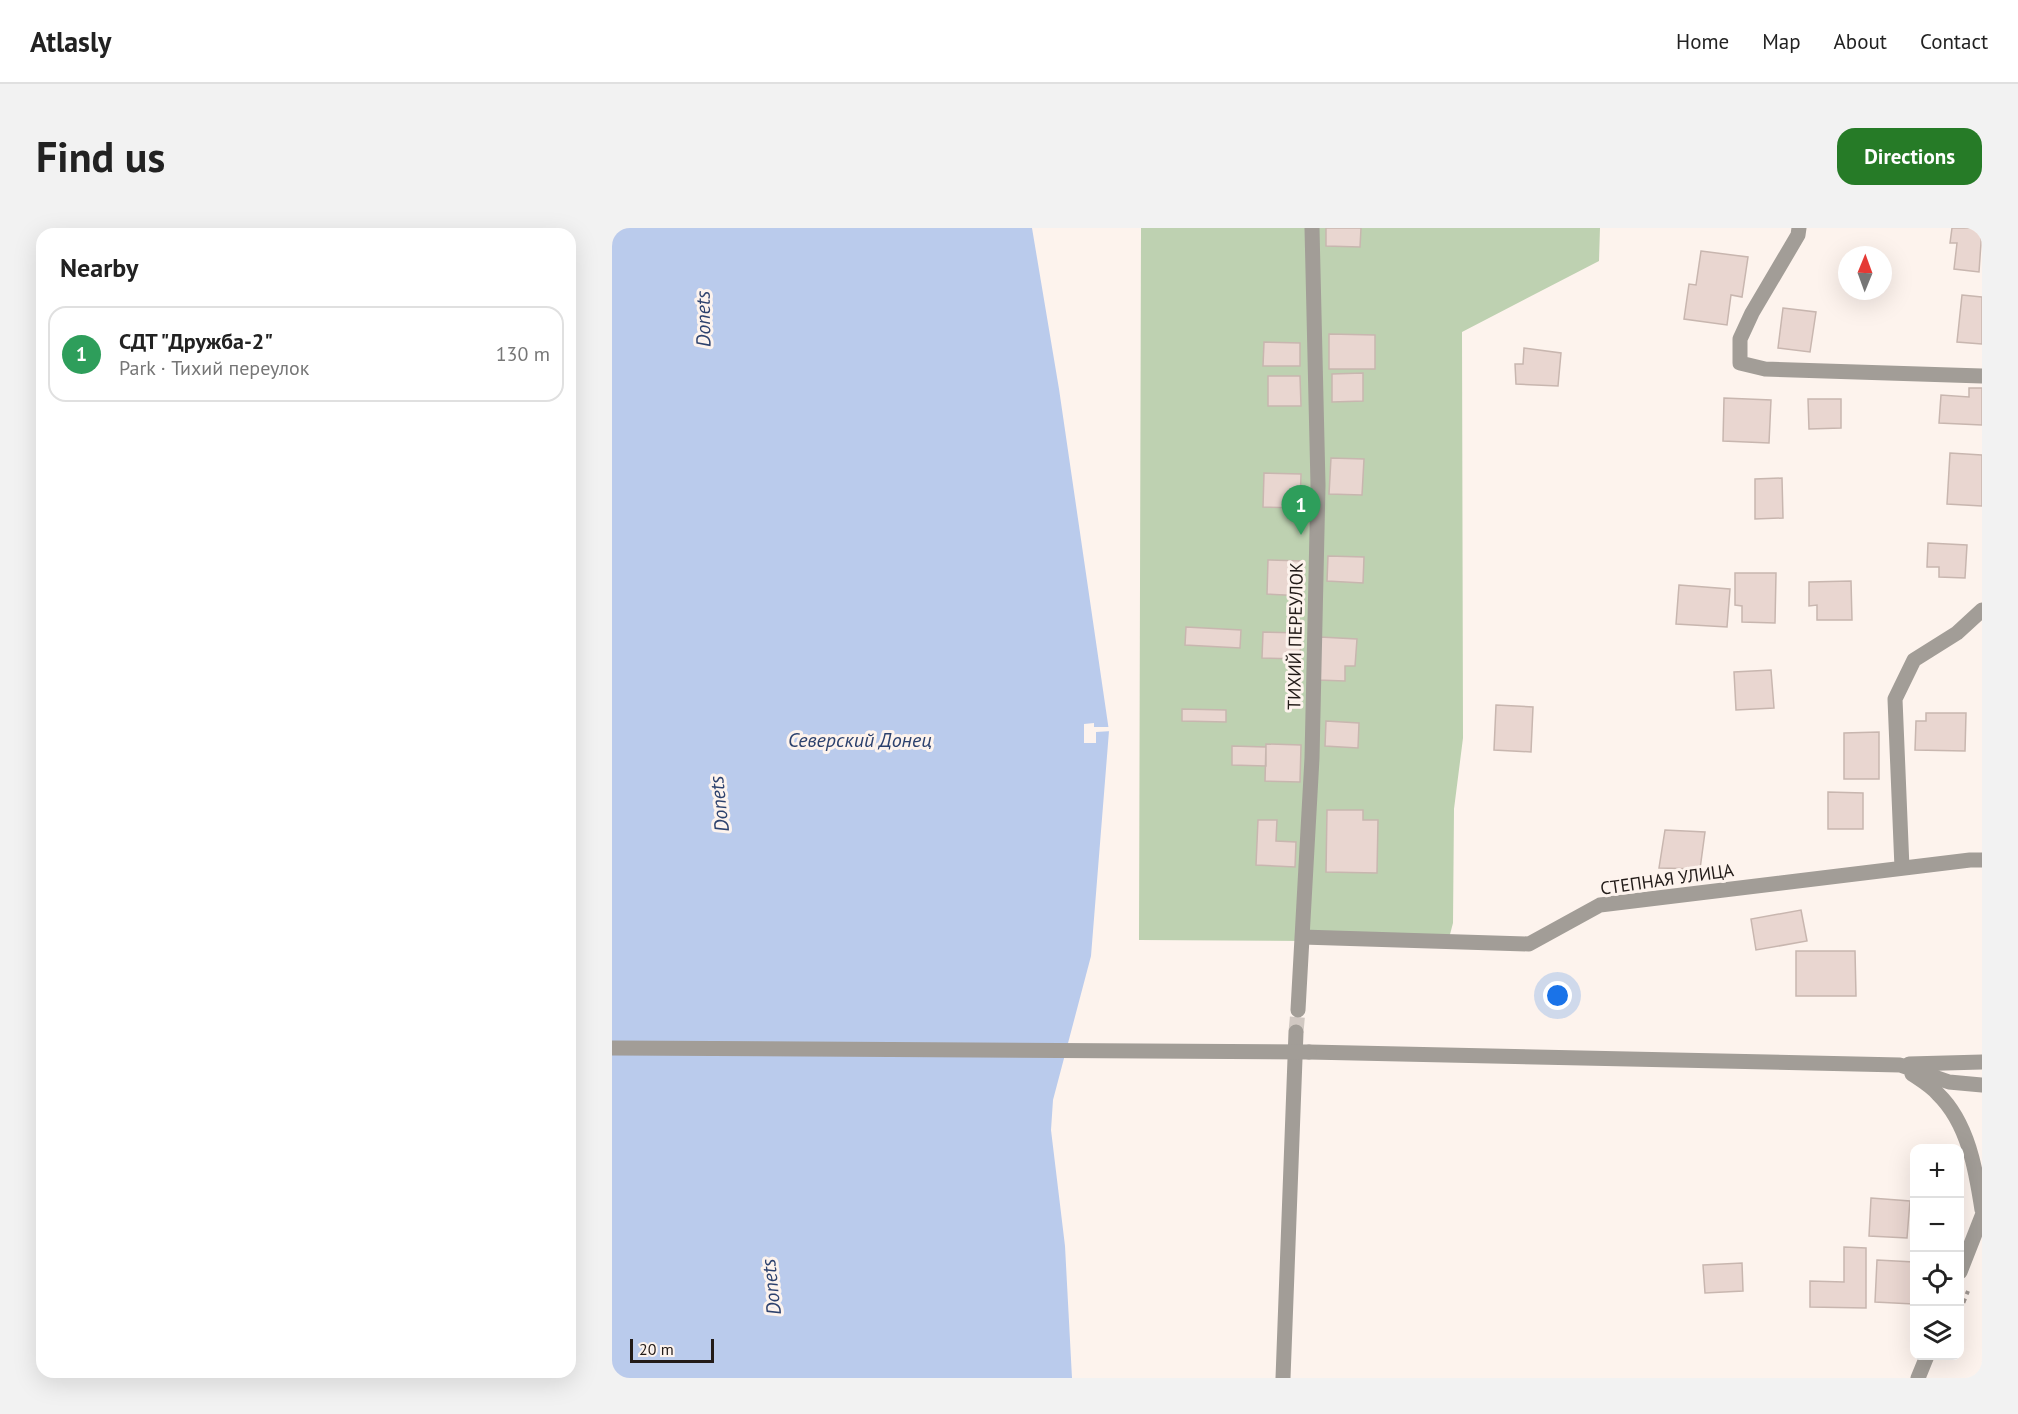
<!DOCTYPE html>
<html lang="en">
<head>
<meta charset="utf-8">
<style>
	:root { --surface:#fff; --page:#f2f2f2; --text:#222; --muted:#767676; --line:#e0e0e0; --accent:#267b27 }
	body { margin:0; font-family:"PT Sans",sans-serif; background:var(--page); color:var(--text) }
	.controls { position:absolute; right:18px; bottom:18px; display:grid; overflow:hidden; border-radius:12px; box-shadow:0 6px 24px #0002 }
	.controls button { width:54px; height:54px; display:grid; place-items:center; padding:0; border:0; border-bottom:2px solid var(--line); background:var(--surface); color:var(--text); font:30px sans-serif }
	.compass { position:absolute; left:1226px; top:18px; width:54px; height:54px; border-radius:50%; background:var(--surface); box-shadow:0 6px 24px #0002; rotate:1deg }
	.scale { position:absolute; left:18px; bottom:15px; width:84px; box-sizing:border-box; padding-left:6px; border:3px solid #221b18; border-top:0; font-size:16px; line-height:21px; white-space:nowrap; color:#221b18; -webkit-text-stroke:4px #fdf3ed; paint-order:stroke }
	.you { position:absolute; left:946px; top:768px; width:21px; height:21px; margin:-15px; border:4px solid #fff; border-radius:50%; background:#1a73e8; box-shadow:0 0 0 9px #1a73e833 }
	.badge { display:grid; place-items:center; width:39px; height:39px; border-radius:50%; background:var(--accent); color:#fff; font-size:20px; font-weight:700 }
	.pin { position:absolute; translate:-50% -50px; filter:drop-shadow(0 2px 3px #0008) }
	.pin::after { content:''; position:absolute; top:32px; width:21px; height:18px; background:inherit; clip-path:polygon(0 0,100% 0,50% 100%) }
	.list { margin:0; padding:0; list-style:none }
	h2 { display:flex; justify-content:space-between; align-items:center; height:78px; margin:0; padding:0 24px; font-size:26px }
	h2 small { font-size:20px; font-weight:400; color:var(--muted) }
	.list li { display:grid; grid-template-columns:39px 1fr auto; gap:18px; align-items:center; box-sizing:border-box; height:96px; margin:0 12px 12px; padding:0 12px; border:2px solid var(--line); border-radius:18px }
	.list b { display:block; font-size:22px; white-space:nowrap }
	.list p { margin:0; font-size:20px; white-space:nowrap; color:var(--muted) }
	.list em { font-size:20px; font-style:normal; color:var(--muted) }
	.icon { flex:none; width:33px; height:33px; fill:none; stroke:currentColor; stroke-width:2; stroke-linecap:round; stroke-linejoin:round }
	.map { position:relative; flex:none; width:1370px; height:1150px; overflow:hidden; border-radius:18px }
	header { display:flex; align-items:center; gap:36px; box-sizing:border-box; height:84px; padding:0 30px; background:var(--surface); border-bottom:2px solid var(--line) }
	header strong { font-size:28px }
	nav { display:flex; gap:33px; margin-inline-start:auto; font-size:21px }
	.intro { display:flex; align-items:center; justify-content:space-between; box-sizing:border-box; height:144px; padding:0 36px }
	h1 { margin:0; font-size:42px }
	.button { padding:15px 27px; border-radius:18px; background:var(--accent); color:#fff; font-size:21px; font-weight:700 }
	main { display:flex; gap:36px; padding:0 36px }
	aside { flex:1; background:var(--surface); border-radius:18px; box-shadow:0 6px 24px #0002 }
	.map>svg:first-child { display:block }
	.green { fill:#bed1b1 }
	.water { fill:#bacbec }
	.pier { fill:#fdf3ed }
	.building { fill:#e9d6d0; stroke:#c8b6af; stroke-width:1.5 }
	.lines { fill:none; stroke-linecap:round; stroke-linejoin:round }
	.minor-tunnel { stroke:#d1c8c2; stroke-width:15; stroke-dasharray:15 8; stroke-linecap:butt }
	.path { stroke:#a09792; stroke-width:4; stroke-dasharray:4.5 4.5; stroke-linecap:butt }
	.minor { stroke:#a29d97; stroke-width:15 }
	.minor-bridge { stroke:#a29d97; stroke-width:15 }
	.labels { text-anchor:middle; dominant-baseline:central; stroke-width:6; stroke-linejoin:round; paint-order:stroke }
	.street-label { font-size:18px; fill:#221b18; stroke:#fdf3ed }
	.water-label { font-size:20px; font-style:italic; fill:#2c416d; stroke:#fdf3ed }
</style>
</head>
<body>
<header>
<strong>Atlasly</strong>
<nav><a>Home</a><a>Map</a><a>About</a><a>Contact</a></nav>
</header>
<div class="intro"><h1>Find us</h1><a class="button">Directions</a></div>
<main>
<aside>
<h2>Nearby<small></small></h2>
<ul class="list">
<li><span class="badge" style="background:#2e9e5b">1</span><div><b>СДТ &quot;Дружба-2&quot;</b><p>Park · Тихий переулок</p></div><em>130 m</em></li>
</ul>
</aside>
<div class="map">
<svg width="1370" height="1150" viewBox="0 0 1370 1150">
	<rect width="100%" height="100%" fill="#fdf3ed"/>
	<!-- green -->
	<path class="green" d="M529,0H988L987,33L850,104L851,510L842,581L841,695L836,714L527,712Z"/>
	<!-- water -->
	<path class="water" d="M0,0H420L447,161L497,503L479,728L441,872L439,902L453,1018L460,1150H0Z"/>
	<!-- pier -->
	<path class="pier" d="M482,495V499H500V503L484,504V515H472V496Z"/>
	<!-- building -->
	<path class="building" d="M714,0H749L748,19L714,18Z
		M1340,0H1370L1367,44L1342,41L1345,15H1338Z
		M1089,23L1136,29L1130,69L1119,67L1115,97L1072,91L1077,56L1084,57Z
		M1350,67L1370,69V116L1345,114Z
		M1171,80L1204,84L1198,124L1166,120Z
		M717,106L763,107V141H717Z
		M652,114L688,115V138H651Z
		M912,120L949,125L946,158L904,156L903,136H911Z
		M751,145V173L720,174V146Z
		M656,148H688L689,178H656Z
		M1357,160H1370V197L1327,195L1329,167L1357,169Z
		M1112,170L1159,172L1157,215L1111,213Z
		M1196,171H1229V200L1197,201Z
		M1338,225L1370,227V278L1335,276Z
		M719,230L752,231L750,267L717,266Z
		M652,245L689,246L688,280L651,279Z
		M1170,250L1171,290L1143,291V251Z
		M1316,315L1355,317L1353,350L1327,349V339H1315Z
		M716,328L752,329L751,355L715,353Z
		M656,332L691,333V368L655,366Z
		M1123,345H1164L1163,395L1130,394V378L1123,377Z
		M1239,353L1240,392H1205V377L1197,378V354Z
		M1067,357L1118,361L1115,399L1064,396Z
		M574,399L629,402L628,420L573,417Z
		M651,404L689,405L688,431L650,430Z
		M708,409L745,411L743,438H733V453L706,452Z
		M1159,442L1162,480L1124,482L1122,444Z
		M884,477L921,479L919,524L882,522Z
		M570,481L614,482V494L570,493Z
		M1314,485H1354L1353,523L1303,522L1304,493H1314Z
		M714,493L747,495L746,520L713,518Z
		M1267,504V551H1232V505Z
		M654,516L689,517L688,554L653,553Z
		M620,518L654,519V538L620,537Z
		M1216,564L1251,565V601H1216Z
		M715,582H751V592H766L765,645L714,644Z
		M646,592H665L664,613L684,614L683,639L644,637Z
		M1053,602L1093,604L1088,641L1047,640Z
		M1189,682L1195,713L1144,722L1139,691Z
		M1184,723H1243L1244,768H1184Z
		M1259,970L1298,973L1295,1010L1257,1008Z
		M1232,1019L1254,1020V1080L1198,1079V1053L1232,1054Z
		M1265,1032L1302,1034L1301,1076L1263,1074Z
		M1130,1035L1131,1063L1093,1065L1091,1037Z"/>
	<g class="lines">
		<!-- minor-tunnel -->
		<path class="minor-tunnel" d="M684,804L686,782"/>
		<!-- path -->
		<path class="path" d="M1348,1083L1356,1063"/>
		<!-- minor -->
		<path class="minor" d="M1187,0L1186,7L1140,85L1128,111V135L1153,141L1370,148
			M1290,640L1283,471L1302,432L1345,405L1370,382
			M690,709L917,716L988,677L1358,632H1370
			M686,782L700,530L706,257L700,0
			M697,824L1288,837L1337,854L1370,857
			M1297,836L1370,834
			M1300,846C1309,852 1319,858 1326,866C1356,895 1364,942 1370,982
			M1348,1044L1370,988
			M671,1150L684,804
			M1306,1150L1315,1128"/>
		<!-- minor-bridge -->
		<path class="minor-bridge" d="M0,820L697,824"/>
	</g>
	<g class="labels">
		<!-- street labels -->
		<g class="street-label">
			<text transform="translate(683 408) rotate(-89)">ТИХИЙ ПЕРЕУЛОК</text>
			<text transform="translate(1055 651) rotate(-8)">СТЕПНАЯ УЛИЦА</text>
		</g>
		<!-- water labels -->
		<g class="water-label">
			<text transform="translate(91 91) rotate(-91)">Donets</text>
			<text x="248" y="512">Северский Донец</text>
			<text transform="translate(107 576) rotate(-96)">Donets</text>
			<text transform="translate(159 1059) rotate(-96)">Donets</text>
		</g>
	</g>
</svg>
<div class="controls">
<button>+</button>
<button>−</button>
<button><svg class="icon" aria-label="locate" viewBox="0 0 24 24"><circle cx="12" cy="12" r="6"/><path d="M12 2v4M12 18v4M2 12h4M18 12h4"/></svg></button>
<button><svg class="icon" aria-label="layers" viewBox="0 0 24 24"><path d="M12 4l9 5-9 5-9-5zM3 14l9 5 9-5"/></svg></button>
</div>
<svg class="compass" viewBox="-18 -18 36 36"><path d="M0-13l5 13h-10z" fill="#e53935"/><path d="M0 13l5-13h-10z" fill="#767676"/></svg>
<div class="scale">20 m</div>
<div class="you"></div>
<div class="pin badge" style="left:689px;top:307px;background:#2e9e5b">1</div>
</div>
</main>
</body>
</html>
